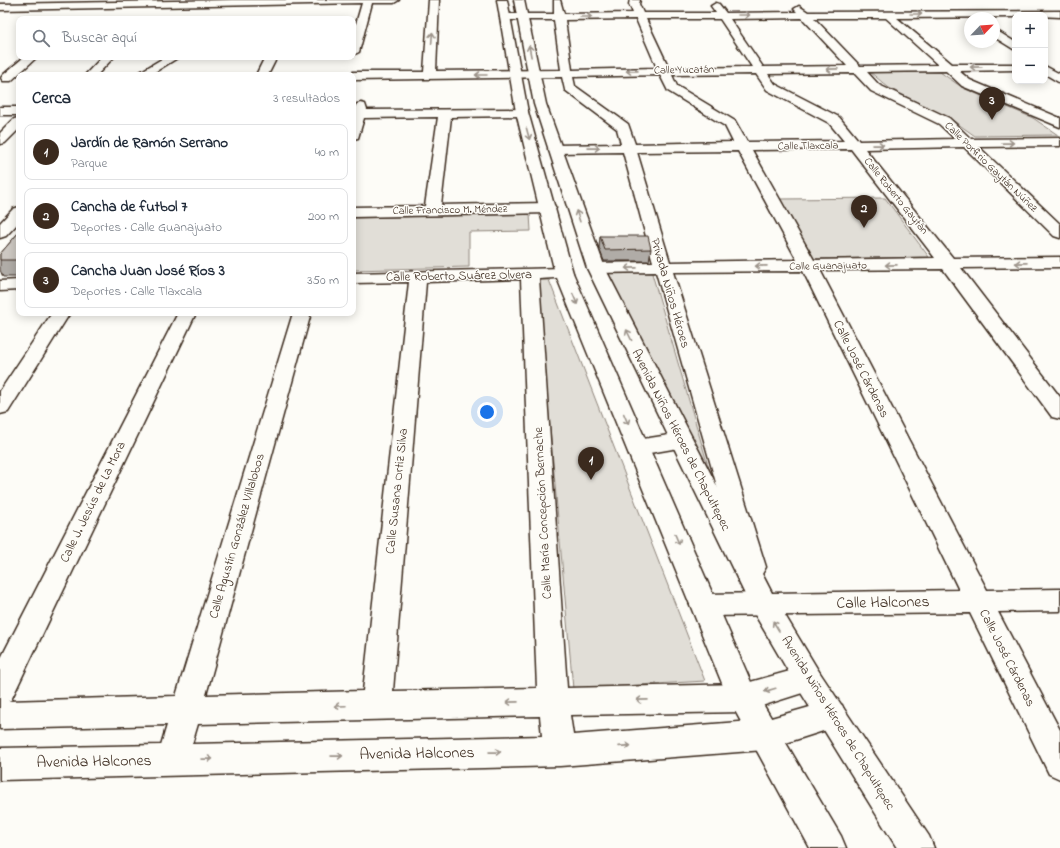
<!DOCTYPE html>
<html lang="es">
<head>
<meta charset="utf-8">
<style>
	:root { --surface:#fff; --page:#f6f6f7; --text:#1f2937; --muted:#747a83; --line:#e0e1e3; --accent:#3b2a1e }
	body { margin:0; font-family:"Indie Flower",sans-serif; background:var(--page); color:var(--text) }
	.controls { position:absolute; right:12px; top:12px; display:grid; overflow:hidden; border-radius:8px; box-shadow:0 2px 10px #0003 }
	.controls button { width:36px; height:36px; display:grid; place-items:center; padding:0; border:0; border-bottom:1px solid var(--line); background:var(--surface); color:var(--text); font:20px sans-serif }
	.compass { position:absolute; left:964px; top:12px; width:36px; height:36px; border-radius:50%; background:var(--surface); box-shadow:0 2px 10px #0003; rotate:65deg }
	.you { position:absolute; left:487px; top:412px; width:14px; height:14px; margin:-10px; border:3px solid #fff; border-radius:50%; background:#1a73e8; box-shadow:0 0 0 6px #1a73e833 }
	.badge { display:grid; place-items:center; width:26px; height:26px; border-radius:50%; background:var(--accent); color:#fff; font-size:13px; font-weight:700 }
	.pin { position:absolute; translate:-50% -33px; filter:drop-shadow(0 1px 2px #0008) }
	.pin::after { content:''; position:absolute; top:21px; width:14px; height:12px; background:inherit; clip-path:polygon(0 0,100% 0,50% 100%) }
	.list { margin:0; padding:0; list-style:none }
	h2 { display:flex; justify-content:space-between; align-items:center; height:52px; margin:0; padding:0 16px; font-size:17px }
	h2 small { font-size:13px; font-weight:400; color:var(--muted) }
	.list li { display:grid; grid-template-columns:26px 1fr auto; gap:12px; align-items:center; box-sizing:border-box; height:56px; margin:0 8px 8px; padding:0 8px; border:1px solid var(--line); border-radius:8px }
	.list b { display:block; font-size:15px; white-space:nowrap }
	.list p { margin:0; font-size:13px; white-space:nowrap; color:var(--muted) }
	.list em { font-size:13px; font-style:normal; color:var(--muted) }
	.icon { flex:none; width:22px; height:22px; fill:none; stroke:currentColor; stroke-width:2; stroke-linecap:round; stroke-linejoin:round }
	.map { position:relative; flex:none; width:1060px; height:848px; overflow:hidden }
	.search { position:absolute; background:var(--surface); box-shadow:0 2px 10px #0003; left:16px; top:16px; width:340px; height:44px; display:flex; align-items:center; gap:10px; box-sizing:border-box; padding:0 14px; border-radius:8px; color:var(--muted); font-size:15px }
	.panel { position:absolute; background:var(--surface); box-shadow:0 2px 10px #0003; left:16px; top:72px; width:340px; height:244px; border-radius:8px }
	.map>svg:first-child { display:block }
	.green { fill:#e1ded7; stroke:#8e847a }
	.lines { fill:none; stroke-linecap:round; stroke-linejoin:round }
	.minor-casing { stroke:#3b2a1e; stroke-width:3 }
	.major-casing { stroke:#3b2a1e; stroke-width:3 }
	.minor { fill:#fdfcf7; fill-rule:evenodd }
	.major { fill:#fdfcf7; fill-rule:evenodd }
	.wall { fill:#b0aca7; stroke:#3b2a1e }
	.building { fill:#cdc8c2; stroke:#3b2a1e }
	.oneway { stroke:#9c938a }
	.labels { text-anchor:middle; dominant-baseline:central; stroke-width:3; stroke-linejoin:round; paint-order:stroke }
	.far-street-label { font-size:11px; fill:#3b2a1e; stroke:#fdfcf7 }
	.street-label { font-size:13px; fill:#3b2a1e; stroke:#fdfcf7 }
	.near-street-label { font-size:16px; fill:#3b2a1e; stroke:#fdfcf7 }
</style>
</head>
<body>
<div class="map">
<svg width="1060" height="848" viewBox="0 0 1060 848">
	<rect width="100%" height="100%" fill="#fdfcf7"/>
	<filter id="ink" filterUnits="userSpaceOnUse"><feTurbulence type="fractalNoise" baseFrequency=".025" numOctaves="2"/><feDisplacementMap in="SourceGraphic" scale="8" xChannelSelector="R" yChannelSelector="G"/><feConvolveMatrix kernelMatrix="1 2 1 2 8 2 1 2 1" color-interpolation-filters="sRGB"/></filter>
	<g filter="url(#ink)">
		<!-- green -->
		<path class="green" d="M870,72H940L963,88L1033,118L1058,135L975,136L951,119L889,88Z
			M885,198L929,257L812,259L780,199Z
			M530,214L531,231L469,232V267L353,270V218Z
			M651,270L711,476L606,271Z
			M537,280H549L705,681L573,689Z"/>
		<g class="lines">
			<!-- minor casing -->
			<g class="minor-casing">
				<path id="minor" d="M232,0H399L394,3H372L359,52L353,55V34L362,3L0,10V4Z
					M429,0H439L436,71L561,70L554,20H505L500,17L505,14H554V0H560L564,14L633,13L629,4L630,0H640L639,4L643,13H716L711,6L716,3L719,4L726,13L797,12L794,9L799,6L808,12L1060,11V17L1015,15V17L897,18L952,64H1015V70L959,71L970,80L1060,118V127L962,86L946,71L867,72L879,85L949,118L971,139L1060,138V146L979,147L1060,224V238L1054,236L964,147L865,149L953,258L1060,257V267L961,268L1060,397V419L1052,417L943,269L820,270L987,590L1060,589V611L998,612L1060,730V779L1049,774L970,613L705,616L695,613L691,605L695,597L705,594L959,590L803,271L673,272L766,567L762,574L753,577L744,574L740,567L656,272L596,273L590,272L587,268L590,264L596,263L653,262L623,152L555,153L550,152L548,149L550,146L555,145L621,144L617,129L565,90L562,77L353,80V75H348L353,72H424ZM802,18L847,66L763,67L730,19ZM814,18H886L938,65L860,66ZM636,19L657,68L572,70L565,20ZM646,19H720L752,67L669,68ZM854,73L871,91L939,124L955,139L859,141L839,117L775,84L768,74ZM756,74L767,90L829,123L844,141L747,142L735,121L677,86L672,75ZM660,75L668,91L725,126L733,142L635,144L628,124L575,86L573,77ZM851,149L935,258L814,260L752,150ZM738,151L797,260L670,262L637,152Z
					M994,29L1015,42V50L994,37Z
					M24,57H37L11,81H3L1,78L3,75Z
					M102,57H114L97,75H85Z
					M165,57H179L150,75H135Z
					M265,57H277L268,75H256Z
					M1045,66L1060,74V83L1045,74Z
					M361,103L365,104L367,110L527,109L528,112L522,116L451,117L441,205L548,203L554,205L556,208L554,211L548,213L353,217V207L425,206L438,117L364,118L358,138L353,139V110L357,104Z
					M0,107H19V115H0Z
					M19,118V129L5,143L0,144V133L14,119Z
					M19,207V222L6,236L0,238V223L13,209Z
					M564,268L570,269L573,273L570,277L539,279L567,688L743,684L808,666L818,670L823,679L818,688L743,712L570,715L573,735L764,720L831,701L842,705L846,715L842,725L764,750L560,766L0,780V748L161,745L167,725L0,729V660L178,313H196L11,700L8,701L176,696L293,313H311L206,695L363,691L409,282L353,283V273ZM521,279L537,688L393,691L426,282ZM540,716L542,736L192,744L198,724Z
					M19,280V290L0,291V281Z
					M52,313H70L8,412L0,414V391Z
					M682,433L690,436L693,441L690,446L638,455L630,453L627,447L630,441Z"/>
			</g>
			<!-- major casing -->
			<g class="major-casing">
				<path id="major" d="M497,0H507L528,112L573,273L754,689L841,836L846,848H810L728,698L555,273L516,112Z
					M514,0H524L546,104L605,268L774,597L818,670L929,836L934,848H897L798,688L754,613L587,268L534,104Z"/>
			</g>
			<!-- minor -->
			<use href="#minor" class="minor"/>
			<!-- major -->
			<use href="#major" class="major"/>
		</g>
		<!-- wall -->
		<path class="wall" d="M19,232V277H3L0,270V254Z
			M600,236L651,249L649,261H604L599,248Z"/>
		<!-- building -->
		<path class="building" d="M19,232V260H0V254Z
			M600,236H648L651,249L605,250Z"/>
		<!-- one-way arrows -->
		<defs><path id="oneway-shaft" d="M-6 0H5M1.5-3L5.5 0L1.5 3" fill="none" stroke-width="1.6" stroke-linecap="round" stroke-linejoin="round"/></defs>
		<g class="oneway">
			<use href="#oneway-shaft" transform="translate(916 14)"/>
			<use href="#oneway-shaft" transform="translate(744 15)"/>
			<use href="#oneway-shaft" transform="translate(586 17)"/>
			<use href="#oneway-shaft" transform="translate(432 38) rotate(-86)"/>
			<use href="#oneway-shaft" transform="translate(530 51) rotate(-101)"/>
			<use href="#oneway-shaft" transform="translate(976 67) rotate(179)"/>
			<use href="#oneway-shaft" transform="translate(832 69) rotate(179)"/>
			<use href="#oneway-shaft" transform="translate(632 71) rotate(179)"/>
			<use href="#oneway-shaft" transform="translate(481 75) rotate(180)"/>
			<use href="#oneway-shaft" transform="translate(528 134) rotate(75)"/>
			<use href="#oneway-shaft" transform="translate(1008 143) rotate(-1)"/>
			<use href="#oneway-shaft" transform="translate(878 145) rotate(-1)"/>
			<use href="#oneway-shaft" transform="translate(594 148) rotate(-1)"/>
			<use href="#oneway-shaft" transform="translate(578 216) rotate(-109)"/>
			<use href="#oneway-shaft" transform="translate(1021 263) rotate(179)"/>
			<use href="#oneway-shaft" transform="translate(891 265) rotate(179)"/>
			<use href="#oneway-shaft" transform="translate(761 266) rotate(179)"/>
			<use href="#oneway-shaft" transform="translate(631 268) rotate(179)"/>
			<use href="#oneway-shaft" transform="translate(575 299) rotate(67)"/>
			<use href="#oneway-shaft" transform="translate(629 335) rotate(-116)"/>
			<use href="#oneway-shaft" transform="translate(626 419) rotate(67)"/>
			<use href="#oneway-shaft" transform="translate(677 539) rotate(67)"/>
			<use href="#oneway-shaft" transform="translate(776 626) rotate(-121)"/>
			<use href="#oneway-shaft" transform="translate(770 690) rotate(164)"/>
			<use href="#oneway-shaft" transform="translate(642 700) rotate(179)"/>
			<use href="#oneway-shaft" transform="translate(512 702) rotate(179)"/>
			<use href="#oneway-shaft" transform="translate(340 706) rotate(178)"/>
			<use href="#oneway-shaft" transform="translate(625 746) rotate(-4)"/>
			<use href="#oneway-shaft" transform="translate(495 752) rotate(-1)"/>
			<use href="#oneway-shaft" transform="translate(337 756) rotate(-1)"/>
			<use href="#oneway-shaft" transform="translate(207 759) rotate(-1)"/>
		</g>
	</g>
	<g class="labels">
		<!-- far-street labels -->
		<g class="far-street-label">
			<text transform="translate(684 70) rotate(-1)">Calle Yucatán</text>
			<text transform="translate(808 146) rotate(-1)">Calle Tlaxcala</text>
			<text transform="translate(991 167) rotate(44)">Calle Porfirio Gaytán Núñez</text>
			<text transform="translate(896 196) rotate(51)">Calle Roberto Gaytán</text>
			<text transform="translate(450 210) rotate(-1)">Calle Francisco M. Méndez</text>
			<text transform="translate(828 266) rotate(-1)">Calle Guanajuato</text>
		</g>
		<!-- street labels -->
		<g class="street-label">
			<text transform="translate(459 276) rotate(-1)">Calle Roberto Suárez Olvera</text>
			<text transform="translate(670 293) rotate(74)">Privada Niños Héroes</text>
			<text transform="translate(861 369) rotate(63)">Calle José Cárdenas</text>
			<text transform="translate(681 440) rotate(63)">Avenida Niños Héroes de Chapultepec</text>
			<text transform="translate(397 491) rotate(-84)">Calle Susana Ortiz Silva</text>
			<text transform="translate(93 502) rotate(-64)">Calle J. Jesús de La Mora</text>
			<text transform="translate(543 513) rotate(-93)">Calle María Concepción Bernache</text>
			<text transform="translate(237 536) rotate(-74)">Calle Agustín González Villalobos</text>
			<text transform="translate(1007 658) rotate(63)">Calle José Cárdenas</text>
			<text transform="translate(838 723) rotate(58)">Avenida Niños Héroes de Chapultepec</text>
		</g>
		<!-- near-street labels -->
		<g class="near-street-label">
			<text transform="translate(883 603) rotate(-1)">Calle Halcones</text>
			<text transform="translate(417 754) rotate(-1)">Avenida Halcones</text>
			<text transform="translate(94 762) rotate(-1)">Avenida Halcones</text>
		</g>
	</g>
</svg>
<div class="controls">
<button>+</button>
<button>−</button>
</div>
<svg class="compass" viewBox="-18 -18 36 36"><path d="M0-13l5 13h-10z" fill="#e53935"/><path d="M0 13l5-13h-10z" fill="#747a83"/></svg>
<div class="you"></div>
<div class="pin badge" style="left:591px;top:480px">1</div>
<div class="pin badge" style="left:864px;top:228px">2</div>
<div class="pin badge" style="left:992px;top:120px">3</div>
<div class="search"><svg class="icon" aria-label="search" viewBox="0 0 24 24"><circle cx="10" cy="10" r="6"/><path d="M15 15l6 6"/></svg>Buscar aquí</div>
<section class="panel">
<h2>Cerca<small>3 resultados</small></h2>
<ul class="list">
<li><span class="badge">1</span><div><b>Jardín de Ramón Serrano</b><p>Parque</p></div><em>40 m</em></li>
<li><span class="badge">2</span><div><b>Cancha de futbol 7</b><p>Deportes · Calle Guanajuato</p></div><em>200 m</em></li>
<li><span class="badge">3</span><div><b>Cancha Juan José Ríos 3</b><p>Deportes · Calle Tlaxcala</p></div><em>350 m</em></li>
</ul>
</section>
</div>
</body>
</html>
